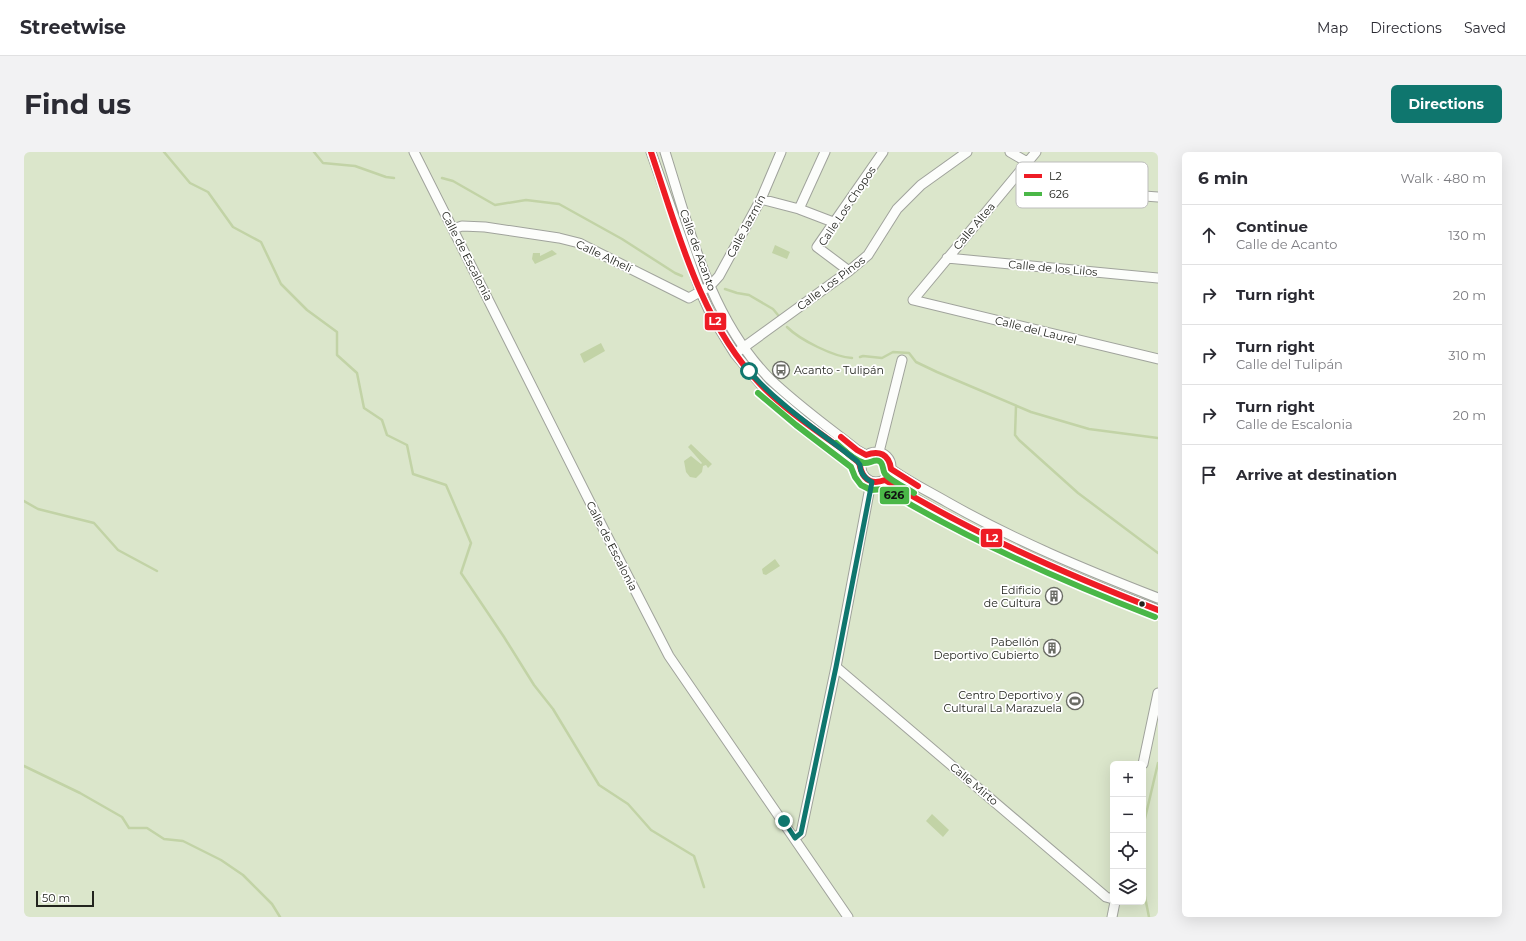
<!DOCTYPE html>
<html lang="en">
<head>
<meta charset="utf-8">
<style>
	:root { --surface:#fff; --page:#f2f2f3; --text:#2b2b33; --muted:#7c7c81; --line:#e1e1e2; --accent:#0f766e }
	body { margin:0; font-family:Montserrat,sans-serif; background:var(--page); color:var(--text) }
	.controls { position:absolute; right:12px; bottom:12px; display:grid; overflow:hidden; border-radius:6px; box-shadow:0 4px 16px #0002 }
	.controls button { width:36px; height:36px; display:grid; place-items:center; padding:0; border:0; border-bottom:1px solid var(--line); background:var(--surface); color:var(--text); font:20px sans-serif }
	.scale { position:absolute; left:12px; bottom:10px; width:58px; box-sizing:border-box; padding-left:4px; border:2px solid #22241e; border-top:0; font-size:11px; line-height:14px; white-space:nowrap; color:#22241e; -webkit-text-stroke:3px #fff; paint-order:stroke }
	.stop { position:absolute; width:12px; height:12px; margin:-9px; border:3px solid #0f766e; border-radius:50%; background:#fff }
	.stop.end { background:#0f766e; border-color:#fff; box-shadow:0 1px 4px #0008 }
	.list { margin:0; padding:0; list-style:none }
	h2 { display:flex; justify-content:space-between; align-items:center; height:52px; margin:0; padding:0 16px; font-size:17px }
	h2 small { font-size:13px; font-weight:400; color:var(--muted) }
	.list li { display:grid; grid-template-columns:26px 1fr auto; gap:12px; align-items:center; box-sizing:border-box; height:60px; padding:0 16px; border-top:1px solid var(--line) }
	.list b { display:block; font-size:15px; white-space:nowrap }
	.list p { margin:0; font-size:13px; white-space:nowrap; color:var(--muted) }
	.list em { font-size:13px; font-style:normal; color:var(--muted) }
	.icon { flex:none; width:22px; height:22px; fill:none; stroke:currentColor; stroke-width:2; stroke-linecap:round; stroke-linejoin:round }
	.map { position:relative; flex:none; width:1134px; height:765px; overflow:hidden; border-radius:6px }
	header { display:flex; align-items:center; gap:24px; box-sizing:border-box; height:56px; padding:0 20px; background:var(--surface); border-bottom:1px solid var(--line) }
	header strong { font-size:19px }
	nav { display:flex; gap:22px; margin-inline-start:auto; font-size:14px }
	.intro { display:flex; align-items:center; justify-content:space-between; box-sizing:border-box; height:96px; padding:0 24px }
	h1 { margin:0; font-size:28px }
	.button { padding:10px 18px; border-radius:6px; background:var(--accent); color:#fff; font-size:14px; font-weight:700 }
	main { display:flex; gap:24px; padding:0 24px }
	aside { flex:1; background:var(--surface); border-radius:6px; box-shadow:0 4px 16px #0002 }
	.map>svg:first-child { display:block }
	.green { fill:#dbe6cb; fill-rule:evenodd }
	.water { fill:#c2d3a6 }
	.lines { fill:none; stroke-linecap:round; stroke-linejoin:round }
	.stream { stroke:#c2d3a6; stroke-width:2.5 }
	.street-casing { stroke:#a0a39c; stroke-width:11 }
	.street { stroke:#fcfdfb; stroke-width:9 }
	.bus-1-casing { stroke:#fff; stroke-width:9 }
	.bus-2-casing { stroke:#fff; stroke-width:9 }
	.bus-1 { stroke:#ee1c25; stroke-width:6 }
	.bus-2 { stroke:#4ab747; stroke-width:6 }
	.route { stroke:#0f766e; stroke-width:5 }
	.bus-dot { fill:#22241e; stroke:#fff; stroke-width:1.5 }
	.labels { text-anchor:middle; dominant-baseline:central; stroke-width:3.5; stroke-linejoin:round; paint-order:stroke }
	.street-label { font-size:11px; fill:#22241e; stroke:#fff }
	.poi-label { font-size:11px; fill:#22241e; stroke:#fff; text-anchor:end }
	.key { fill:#fff; stroke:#bdbdbc; stroke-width:1 }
	.key-label { font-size:11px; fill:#22241e }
	.line-badge { stroke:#fff; stroke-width:1.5 }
	.badge-label { font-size:11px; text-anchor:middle; font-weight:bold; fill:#fff }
	.pale-badge-label { font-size:11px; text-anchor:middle; font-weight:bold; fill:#111 }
</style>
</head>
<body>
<header>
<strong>Streetwise</strong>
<nav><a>Map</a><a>Directions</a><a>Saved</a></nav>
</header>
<div class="intro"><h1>Find us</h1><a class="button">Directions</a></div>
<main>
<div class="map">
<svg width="1134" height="765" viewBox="0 0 1134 765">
	<rect width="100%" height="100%" fill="#ecf0e7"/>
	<!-- green -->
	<path class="green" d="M0,0H1134V765H0ZM1089,612H1119V750H1089Z"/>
	<!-- water -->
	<path class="water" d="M751,93L766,100L763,107L748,101Z
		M528,98L533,102L511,112L508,107L509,101H516V104Z
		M577,191L581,199L560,211L556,202Z
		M667,292L688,312L684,316L682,313L679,314L678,320L672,326L666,325L662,320L660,309L667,304L677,312L678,311L664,295Z
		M751,407L756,414L742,423L739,422L738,417Z
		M908,662L925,678L919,685L902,669Z"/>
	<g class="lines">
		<!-- stream -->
		<path class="stream" d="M140,0L166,31L184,40L209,75L237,90L257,132L283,158L313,180V203L333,221L340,256L358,268L363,283L383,293L389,322L422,333L447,391L437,421L480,485L510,533L529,557L575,633L604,652L627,678L670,704L680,735
			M290,0L299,11L331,14L362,25L370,26
			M418,26L429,29L471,53L502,48L535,52L598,87L651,121L658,124
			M701,137L713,141L725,143L749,157L754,163
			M763,175C776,188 810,205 828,206
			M836,205L839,204L858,206L869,200L885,201L892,210L913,220L1007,260L1065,277L1134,286
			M992,254L991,283L995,288L1054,341L1134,401
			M0,349L14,357L70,371L94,398L133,419
			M0,614L56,641L98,665L105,676H123L140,687L159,689L197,708L219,723L248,752L256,765
			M1119,675L1134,611
			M1119,735L1125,765"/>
		<!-- street casing -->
		<g class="street-casing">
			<path id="street" d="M390,0L579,376L645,504L824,765
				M627,0L677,141L687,163L711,202L739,235L777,267L836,313
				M641,0C666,79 686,166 746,227C773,253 804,275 833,298L842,303
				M986,0L1003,10
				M1012,0L889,148L1134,207
				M1054,35L1067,40L1134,45
				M737,47L775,57L809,70
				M775,57L801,0
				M429,77L438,74L461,75L535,86L555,91L665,146L686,134L695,124L737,47L757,0
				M923,106L1134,126
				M825,119L793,95L859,0
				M716,198L825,119L844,103L873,57L897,33L943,0
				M837 315a15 15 0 1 1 30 0a15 15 0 1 1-30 0Z
				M855,300L878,208
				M867,317C885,330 904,339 923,350C990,388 1062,418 1134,446
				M861,328C946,382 1040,422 1134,458
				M812,515L1082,745L1089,747
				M1119,612L1134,541
				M771,686L777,681L812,515L847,330
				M1088,765L1091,750"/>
		</g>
		<!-- street -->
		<use href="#street" class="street"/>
		<!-- bus-1 casing -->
		<g class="bus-1-casing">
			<path id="bus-1" d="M627,0C654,80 676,169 736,232C761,258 793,279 822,300C825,303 830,306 834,310C836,312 836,315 837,318C841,330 850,332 861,328C948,381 1039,421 1134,458
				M817,285L833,298L842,303C855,298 865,302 867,317L894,334"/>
		</g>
		<!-- bus-2 casing -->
		<g class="bus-2-casing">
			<path id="bus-2" d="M734,241L772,273L827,315L831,325L837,333L847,338L860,337C946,389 1037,429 1131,465
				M812,291C820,298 829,308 840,311C845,312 850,307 855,309C860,311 858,318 861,322C867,329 882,336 890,341"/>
		</g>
		<!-- bus-1 -->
		<use href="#bus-1" class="bus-1"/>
		<!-- bus-2 -->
		<use href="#bus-2" class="bus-2"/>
	</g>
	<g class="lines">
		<!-- route -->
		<path class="route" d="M725,219C756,254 796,280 833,309L836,313C836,321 840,326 848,330L812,515L777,681L771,686L760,669"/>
	</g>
	<!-- icons -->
	<defs>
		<g id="bus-ring" transform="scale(0.9)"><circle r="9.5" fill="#fff" stroke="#696b64" stroke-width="1.5"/><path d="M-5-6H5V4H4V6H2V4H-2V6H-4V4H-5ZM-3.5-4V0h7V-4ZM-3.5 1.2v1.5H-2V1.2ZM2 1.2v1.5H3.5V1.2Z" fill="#696b64"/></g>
		<g id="building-ring" transform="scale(0.9)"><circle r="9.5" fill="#fff" stroke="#696b64" stroke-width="1.5"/><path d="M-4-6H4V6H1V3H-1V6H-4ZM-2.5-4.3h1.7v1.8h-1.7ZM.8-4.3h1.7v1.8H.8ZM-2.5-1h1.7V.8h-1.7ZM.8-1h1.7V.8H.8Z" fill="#696b64"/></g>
		<g id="stadium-ring" transform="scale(0.9)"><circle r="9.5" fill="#fff" stroke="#696b64" stroke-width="1.5"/><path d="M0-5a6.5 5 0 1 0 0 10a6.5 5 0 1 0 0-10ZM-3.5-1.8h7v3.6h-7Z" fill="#696b64"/></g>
	</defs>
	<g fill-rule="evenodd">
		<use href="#bus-ring" x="757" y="218"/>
		<use href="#building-ring" x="1030" y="444"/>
		<use href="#building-ring" x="1028" y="496"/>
		<use href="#stadium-ring" x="1051" y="549"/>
	</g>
	<!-- markers -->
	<circle class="bus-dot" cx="1118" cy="452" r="3.5"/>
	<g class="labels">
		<!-- street labels -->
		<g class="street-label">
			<text transform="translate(823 54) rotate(-56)">Calle Los Chopos</text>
			<text transform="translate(722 74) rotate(-62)">Calle Jazmín</text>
			<text transform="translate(950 74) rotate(-50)">Calle Altea</text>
			<text transform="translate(674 98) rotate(70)">Calle de Acanto</text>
			<text transform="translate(443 104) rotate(63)">Calle de Escalonia</text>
			<text transform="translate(580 104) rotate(25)">Calle Alhelí</text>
			<text transform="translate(1029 116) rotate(5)">Calle de los Lilos</text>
			<text transform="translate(807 131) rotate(-37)">Calle Los Pinos</text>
			<text transform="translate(1012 178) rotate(14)">Calle del Laurel</text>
			<text transform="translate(588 394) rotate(63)">Calle de Escalonia</text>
			<text transform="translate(950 632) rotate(40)">Calle Mirto</text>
		</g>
		<!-- poi labels -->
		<g class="poi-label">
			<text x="770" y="218" text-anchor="start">Acanto - Tulipán</text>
			<text x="1017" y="438">Edificio<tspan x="1017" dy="13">de Cultura</tspan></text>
			<text x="1015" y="490">Pabellón<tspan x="1015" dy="13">Deportivo Cubierto</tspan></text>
			<text x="1038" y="543">Centro Deportivo y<tspan x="1038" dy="13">Cultural La Marazuela</tspan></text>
		</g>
	</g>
	<!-- legend -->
	<rect x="992" y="10" width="132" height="46" rx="6" class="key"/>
	<rect x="1000" y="22" width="18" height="4" fill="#ee1c25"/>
	<rect x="1000" y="40" width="18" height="4" fill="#4ab747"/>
	<g class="key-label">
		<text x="1025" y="28">L2</text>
		<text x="1025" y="46">626</text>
	</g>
	<g class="line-badge">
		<rect x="680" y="160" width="23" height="19" rx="4" fill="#ee1c25"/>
		<rect x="855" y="334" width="31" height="19" rx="4" fill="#4ab747"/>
		<rect x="956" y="376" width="23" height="20" rx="4" fill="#ee1c25"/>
	</g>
	<g class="badge-label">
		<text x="691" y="173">L2</text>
		<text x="968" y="390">L2</text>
	</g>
	<g class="pale-badge-label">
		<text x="870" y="347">626</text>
	</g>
</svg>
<div class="controls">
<button>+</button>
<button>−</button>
<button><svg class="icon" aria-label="locate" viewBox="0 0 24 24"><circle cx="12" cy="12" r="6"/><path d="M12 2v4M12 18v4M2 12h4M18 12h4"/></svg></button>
<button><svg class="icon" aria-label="layers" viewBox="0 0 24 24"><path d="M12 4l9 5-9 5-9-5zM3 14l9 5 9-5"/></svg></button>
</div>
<div class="scale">50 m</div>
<div class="stop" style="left:725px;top:219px"></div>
<div class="stop end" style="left:760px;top:669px"></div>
</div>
<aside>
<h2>6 min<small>Walk · 480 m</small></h2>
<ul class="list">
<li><svg class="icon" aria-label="ahead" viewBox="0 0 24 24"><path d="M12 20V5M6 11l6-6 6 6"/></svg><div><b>Continue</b><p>Calle de Acanto</p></div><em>130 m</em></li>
<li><svg class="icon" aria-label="right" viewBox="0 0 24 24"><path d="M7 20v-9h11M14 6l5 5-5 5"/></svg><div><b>Turn right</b></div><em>20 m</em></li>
<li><svg class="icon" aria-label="right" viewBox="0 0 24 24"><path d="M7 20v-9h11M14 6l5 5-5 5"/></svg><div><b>Turn right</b><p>Calle del Tulipán</p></div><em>310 m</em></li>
<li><svg class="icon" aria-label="right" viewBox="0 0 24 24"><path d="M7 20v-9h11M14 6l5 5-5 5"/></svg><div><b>Turn right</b><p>Calle de Escalonia</p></div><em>20 m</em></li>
<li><svg class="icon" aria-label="arrive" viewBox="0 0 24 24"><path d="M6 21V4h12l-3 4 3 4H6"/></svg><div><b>Arrive at destination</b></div></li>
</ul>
</aside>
</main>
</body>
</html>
